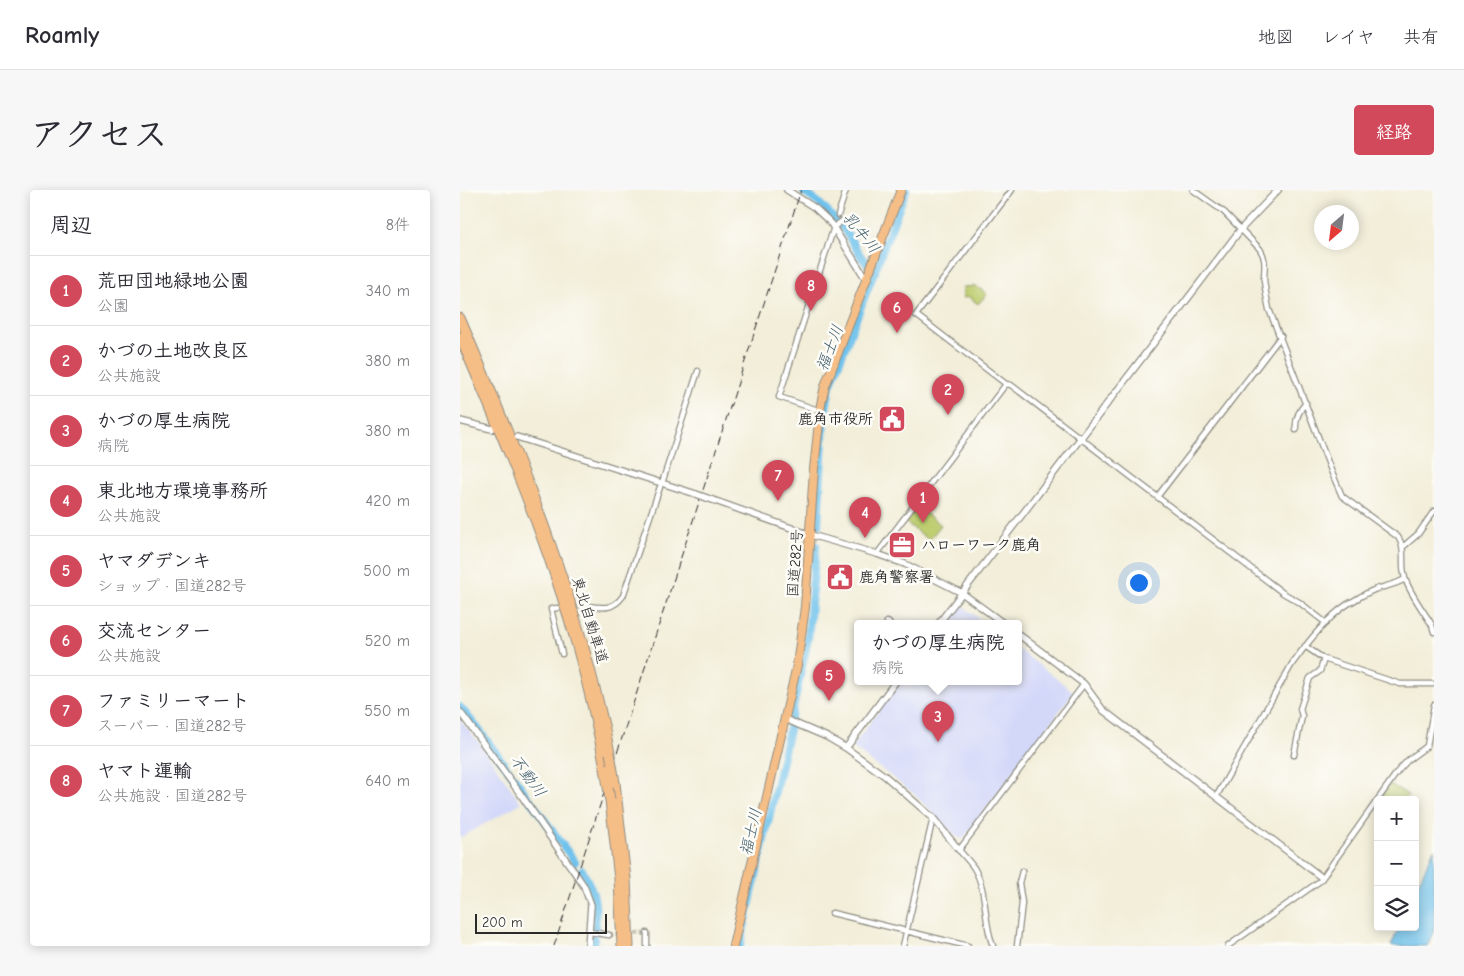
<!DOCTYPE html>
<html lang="ja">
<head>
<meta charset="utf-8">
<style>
	:root { --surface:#fff; --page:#f7f7f7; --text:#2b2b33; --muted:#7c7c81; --line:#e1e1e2; --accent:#d1495b }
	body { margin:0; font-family:"Comic Neue","Klee One",sans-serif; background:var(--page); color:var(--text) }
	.controls { position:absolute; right:15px; bottom:15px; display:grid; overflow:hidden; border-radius:5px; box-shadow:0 2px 12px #0003 }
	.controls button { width:45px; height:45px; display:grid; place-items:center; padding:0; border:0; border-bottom:1px solid var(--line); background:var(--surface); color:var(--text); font:25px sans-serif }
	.compass { position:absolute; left:854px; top:15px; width:45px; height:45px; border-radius:50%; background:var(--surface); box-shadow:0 2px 12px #0003; rotate:208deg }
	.scale { position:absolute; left:15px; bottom:12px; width:132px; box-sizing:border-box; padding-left:5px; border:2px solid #2b2b2b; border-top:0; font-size:14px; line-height:18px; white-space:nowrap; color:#2b2b2b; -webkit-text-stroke:4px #fdfcf7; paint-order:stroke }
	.you { position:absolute; left:678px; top:392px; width:18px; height:18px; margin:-12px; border:4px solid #fff; border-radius:50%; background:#1a73e8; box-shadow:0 0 0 8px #1a73e833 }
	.badge { display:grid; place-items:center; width:32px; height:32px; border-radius:50%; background:var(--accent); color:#fff; font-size:16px; font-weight:700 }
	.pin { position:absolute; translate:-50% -41px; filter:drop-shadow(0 1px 2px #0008) }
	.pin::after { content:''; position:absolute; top:26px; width:18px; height:15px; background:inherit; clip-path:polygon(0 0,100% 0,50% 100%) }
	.popup { position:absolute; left:394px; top:430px; width:168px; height:65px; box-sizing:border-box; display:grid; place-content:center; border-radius:5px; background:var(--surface); filter:drop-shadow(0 1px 4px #0005); font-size:16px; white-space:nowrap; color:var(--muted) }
	.popup b { font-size:19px; color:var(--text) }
	.popup::after { content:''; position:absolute; left:50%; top:100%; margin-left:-10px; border:10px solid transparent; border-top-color:var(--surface) }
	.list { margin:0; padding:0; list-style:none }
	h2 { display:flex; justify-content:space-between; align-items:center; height:65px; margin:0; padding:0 20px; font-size:21px }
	h2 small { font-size:16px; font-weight:400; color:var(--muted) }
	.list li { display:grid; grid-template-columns:32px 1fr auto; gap:15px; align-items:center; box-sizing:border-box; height:70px; padding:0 20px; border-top:1px solid var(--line) }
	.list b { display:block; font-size:19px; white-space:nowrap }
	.list p { margin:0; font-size:16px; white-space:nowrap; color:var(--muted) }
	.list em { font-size:16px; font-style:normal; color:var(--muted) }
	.icon { flex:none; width:28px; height:28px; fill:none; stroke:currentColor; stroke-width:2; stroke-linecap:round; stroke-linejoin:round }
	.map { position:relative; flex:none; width:974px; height:756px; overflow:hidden; border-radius:5px }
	header { display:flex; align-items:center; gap:30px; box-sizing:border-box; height:70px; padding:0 25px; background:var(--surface); border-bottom:1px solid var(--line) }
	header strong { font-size:24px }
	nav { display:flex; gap:28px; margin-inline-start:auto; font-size:18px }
	.intro { display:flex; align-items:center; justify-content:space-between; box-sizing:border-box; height:120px; padding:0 30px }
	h1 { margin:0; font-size:35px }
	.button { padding:12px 22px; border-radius:5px; background:var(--accent); color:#fff; font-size:18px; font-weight:700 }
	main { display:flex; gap:30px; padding:0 30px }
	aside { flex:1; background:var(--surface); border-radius:5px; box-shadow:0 2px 12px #0003 }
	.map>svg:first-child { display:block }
	.built { fill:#d3d8f9 }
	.green { fill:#bece71; stroke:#747c4e }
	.water { fill:#70c2ec; stroke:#4e768c }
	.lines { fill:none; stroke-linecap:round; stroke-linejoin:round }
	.river { stroke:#70c2ec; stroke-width:8 }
	.minor-tunnel { stroke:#cac7b6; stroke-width:4.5; stroke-dasharray:4.5 2; stroke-linecap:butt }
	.minor-casing { stroke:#8e8c82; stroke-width:7 }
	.tertiary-casing { stroke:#8e8c82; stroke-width:8 }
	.trunk-casing { stroke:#8e8c82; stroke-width:10 }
	.motorway-casing { stroke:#8e8c82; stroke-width:11 }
	.minor { stroke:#fff; stroke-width:4.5 }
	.tertiary { stroke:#fff; stroke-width:5.5 }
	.trunk { stroke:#f6be87; stroke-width:8 }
	.motorway { stroke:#f6be87; stroke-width:9 }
	.rail { stroke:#2b2b2b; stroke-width:1; stroke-dasharray:8 4; stroke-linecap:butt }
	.tertiary-bridge-casing { stroke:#8e8c82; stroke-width:8; stroke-linecap:butt }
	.motorway-bridge-casing { stroke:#8e8c82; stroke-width:11; stroke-linecap:butt }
	.tertiary-bridge { stroke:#fff; stroke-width:5.5 }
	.motorway-bridge { stroke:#f6be87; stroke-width:9 }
	.labels { text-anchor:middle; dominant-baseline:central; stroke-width:5; stroke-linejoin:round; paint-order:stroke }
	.poi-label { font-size:15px; font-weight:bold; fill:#2b2b2b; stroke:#fdfcf7; text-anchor:start }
	.street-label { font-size:15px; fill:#2b2b2b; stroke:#fdfcf7 }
	.water-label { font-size:16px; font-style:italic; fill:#43606f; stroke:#fdfcf7 }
</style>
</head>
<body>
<header>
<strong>Roamly</strong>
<nav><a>地図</a><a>レイヤ</a><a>共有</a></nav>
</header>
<div class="intro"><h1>アクセス</h1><a class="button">経路</a></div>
<main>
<aside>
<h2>周辺<small>8件</small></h2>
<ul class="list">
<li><span class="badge">1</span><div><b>荒田団地緑地公園</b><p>公園</p></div><em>340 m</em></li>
<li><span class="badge">2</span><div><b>かづの土地改良区</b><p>公共施設</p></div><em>380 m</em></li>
<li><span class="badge">3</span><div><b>かづの厚生病院</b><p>病院</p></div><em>380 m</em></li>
<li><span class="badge">4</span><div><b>東北地方環境事務所</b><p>公共施設</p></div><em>420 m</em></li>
<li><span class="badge">5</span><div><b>ヤマダデンキ</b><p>ショップ · 国道282号</p></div><em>500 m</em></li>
<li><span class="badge">6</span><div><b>交流センター</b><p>公共施設</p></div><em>520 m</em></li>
<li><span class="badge">7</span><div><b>ファミリーマート</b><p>スーパー · 国道282号</p></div><em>550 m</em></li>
<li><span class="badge">8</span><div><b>ヤマト運輸</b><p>公共施設 · 国道282号</p></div><em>640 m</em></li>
</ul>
</aside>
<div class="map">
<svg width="974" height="756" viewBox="0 0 974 756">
	<rect width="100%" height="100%" fill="#fdfcf7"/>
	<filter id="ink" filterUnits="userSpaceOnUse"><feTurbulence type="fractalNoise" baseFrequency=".02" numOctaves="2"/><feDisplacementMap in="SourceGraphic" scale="10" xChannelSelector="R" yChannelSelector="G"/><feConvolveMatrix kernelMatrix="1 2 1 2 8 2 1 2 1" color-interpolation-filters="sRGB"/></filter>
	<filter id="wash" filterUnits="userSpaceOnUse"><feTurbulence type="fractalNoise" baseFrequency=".0096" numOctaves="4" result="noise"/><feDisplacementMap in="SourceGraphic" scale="20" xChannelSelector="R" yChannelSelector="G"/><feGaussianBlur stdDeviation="1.12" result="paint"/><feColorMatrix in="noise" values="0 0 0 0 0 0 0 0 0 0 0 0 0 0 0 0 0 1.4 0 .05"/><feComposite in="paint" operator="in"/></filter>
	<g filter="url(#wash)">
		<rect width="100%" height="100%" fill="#f2eed9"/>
		<!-- built -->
		<path class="built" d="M500,414L525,433H485Z
			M558,459L614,502L503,649L496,647L454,604L392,557L441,491H558Z
			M0,530L21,555L61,613L0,648Z"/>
		<!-- green -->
		<path class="green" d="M516,96L527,104L518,114L509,107L503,108V97Z
			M456,316L481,335L469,350L445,332Z
			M930,594L948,605L945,610H929L922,605Z"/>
		<!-- water -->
		<path class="water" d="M974,659V743L967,756H931L939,737H955V701Z"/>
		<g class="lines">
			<!-- river -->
			<path class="river" d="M344,2L359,13L384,39L402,68L415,82
				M358,335L364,230L370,196L446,0
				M0,517L20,541L115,672
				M331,527L348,449L356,356
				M122,680C135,704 137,711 135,740
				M134,756V748
				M280,756L330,535"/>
		</g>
	</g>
	<g filter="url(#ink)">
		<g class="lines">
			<!-- minor-tunnel -->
			<path class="minor-tunnel" d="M97,418L127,416
				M149,745L187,743"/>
			<!-- minor casing -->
			<g class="minor-casing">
				<path id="minor" d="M552,0L456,125L546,194L551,195L823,403L839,412L866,433
					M733,0L764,22L800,59C807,70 804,78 804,90C805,100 807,109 809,119L872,283L882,306L938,347C947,360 940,373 945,388C949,402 964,422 972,435L974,442
					M378,25L386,0
					M361,221L319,207L374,37L382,31
					M836,240C835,229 838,221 846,213
					M203,290L238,181
					M697,307L821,146
					M944,356L958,344L974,321
					M417,364L546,194
					M127,416C143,418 153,420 163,406L200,297
					M97,418L91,419L102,464
					M427,432L429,433
					M845,456L864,469L940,494H974
					M834,565L842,526L840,519L850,488L860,481L864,469
					M756,607L832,474C847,453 872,421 895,410C901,406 909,402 916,399C926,396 935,395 945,389
					M372,723L508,756
					M129,742L149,745
					M187,743V756
					M443,756L473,628
					M533,756C523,732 528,701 514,678C510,672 504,666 499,660L624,494
					M557,756L562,713L559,693L562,681
					M768,756L860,691L938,581L948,570L967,556L974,515"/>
			</g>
			<!-- tertiary casing -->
			<g class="tertiary-casing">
				<path id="tertiary" d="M327,0L355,18L370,32L406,89
					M0,231L32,239
					M57,247L236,304
					M247,308L351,345L417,364L445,374L502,403L543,433
					M479,433L781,39L818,0
					M558,444L624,494L643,520L861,687
					M0,522L59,602L124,696L131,715L128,756
					M325,529L367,547L386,558L425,586L473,628L499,660
					M386,558L436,491"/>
			</g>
			<!-- trunk casing -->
			<g class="trunk-casing">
				<path id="trunk" d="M273,756L337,475L345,417L354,279L361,214L365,196L441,0"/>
			</g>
			<!-- motorway casing -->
			<g class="motorway-casing">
				<path id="motorway" d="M0,128C61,270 119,411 150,563
					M0,147C44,250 88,352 118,460C129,499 138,538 145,578
					M155,593L166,689L169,756
					M150,610L159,689L162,756"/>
			</g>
			<!-- minor -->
			<use href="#minor" class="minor"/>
			<!-- tertiary -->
			<use href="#tertiary" class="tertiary"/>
			<!-- trunk -->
			<use href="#trunk" class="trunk"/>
			<!-- motorway -->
			<use href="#motorway" class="motorway"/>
			<!-- rail -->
			<path class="rail" d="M94,756L341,0"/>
			<!-- tertiary-bridge casing -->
			<g class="tertiary-bridge-casing">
				<path id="tertiary-bridge" d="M236,304L247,308"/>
			</g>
			<!-- motorway-bridge casing -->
			<g class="motorway-bridge-casing">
				<path id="motorway-bridge" d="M150,563L155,593
					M145,578L150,610"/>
			</g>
			<!-- tertiary-bridge -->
			<use href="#tertiary-bridge" class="tertiary-bridge"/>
			<!-- motorway-bridge -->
			<use href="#motorway-bridge" class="motorway-bridge"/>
		</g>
	</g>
	<!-- icons -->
	<defs>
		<g id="civic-square" transform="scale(1.4375)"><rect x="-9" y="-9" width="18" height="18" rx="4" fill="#d1495b" stroke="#fdfcf7"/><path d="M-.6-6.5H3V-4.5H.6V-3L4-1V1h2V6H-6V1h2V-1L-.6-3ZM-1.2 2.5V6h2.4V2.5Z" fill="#fff"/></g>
		<g id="office-square" transform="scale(1.4375)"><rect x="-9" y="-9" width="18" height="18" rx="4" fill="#d1495b" stroke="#fdfcf7"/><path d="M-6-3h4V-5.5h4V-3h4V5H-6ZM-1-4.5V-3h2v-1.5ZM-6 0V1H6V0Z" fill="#fff"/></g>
	</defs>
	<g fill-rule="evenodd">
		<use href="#civic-square" x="432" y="229"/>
		<use href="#office-square" x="442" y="355"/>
		<use href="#civic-square" x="380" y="387"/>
	</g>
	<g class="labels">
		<!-- poi labels -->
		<g class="poi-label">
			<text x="413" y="229" text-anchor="end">鹿角市役所</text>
			<text x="461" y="355">ハローワーク鹿角</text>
			<text x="399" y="387">鹿角警察署</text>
		</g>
		<!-- street labels -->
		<g class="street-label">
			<text transform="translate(335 373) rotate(-86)">国道282号</text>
			<text transform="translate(130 430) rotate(73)">東北自動車道</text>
		</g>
		<!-- water labels -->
		<g class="water-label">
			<text transform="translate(401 43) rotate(51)">乳牛川</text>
			<text transform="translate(370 158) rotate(-69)">福士川</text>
			<text transform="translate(68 586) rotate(54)">不動川</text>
			<text transform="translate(291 642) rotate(-77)">福士川</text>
		</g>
	</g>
</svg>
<div class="controls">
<button>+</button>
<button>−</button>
<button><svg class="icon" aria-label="layers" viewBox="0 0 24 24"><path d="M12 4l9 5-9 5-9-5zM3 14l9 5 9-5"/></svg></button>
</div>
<svg class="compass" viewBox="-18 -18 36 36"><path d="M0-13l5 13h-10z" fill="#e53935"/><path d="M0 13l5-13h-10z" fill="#7c7c81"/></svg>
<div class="scale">200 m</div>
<div class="you"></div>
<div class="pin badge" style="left:463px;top:333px">1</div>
<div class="pin badge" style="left:488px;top:225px">2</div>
<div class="pin badge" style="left:478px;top:552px">3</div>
<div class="popup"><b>かづの厚生病院</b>病院</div>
<div class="pin badge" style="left:405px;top:348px">4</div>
<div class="pin badge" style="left:369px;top:511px">5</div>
<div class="pin badge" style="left:437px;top:143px">6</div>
<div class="pin badge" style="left:318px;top:311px">7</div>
<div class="pin badge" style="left:351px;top:121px">8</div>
</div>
</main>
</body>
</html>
